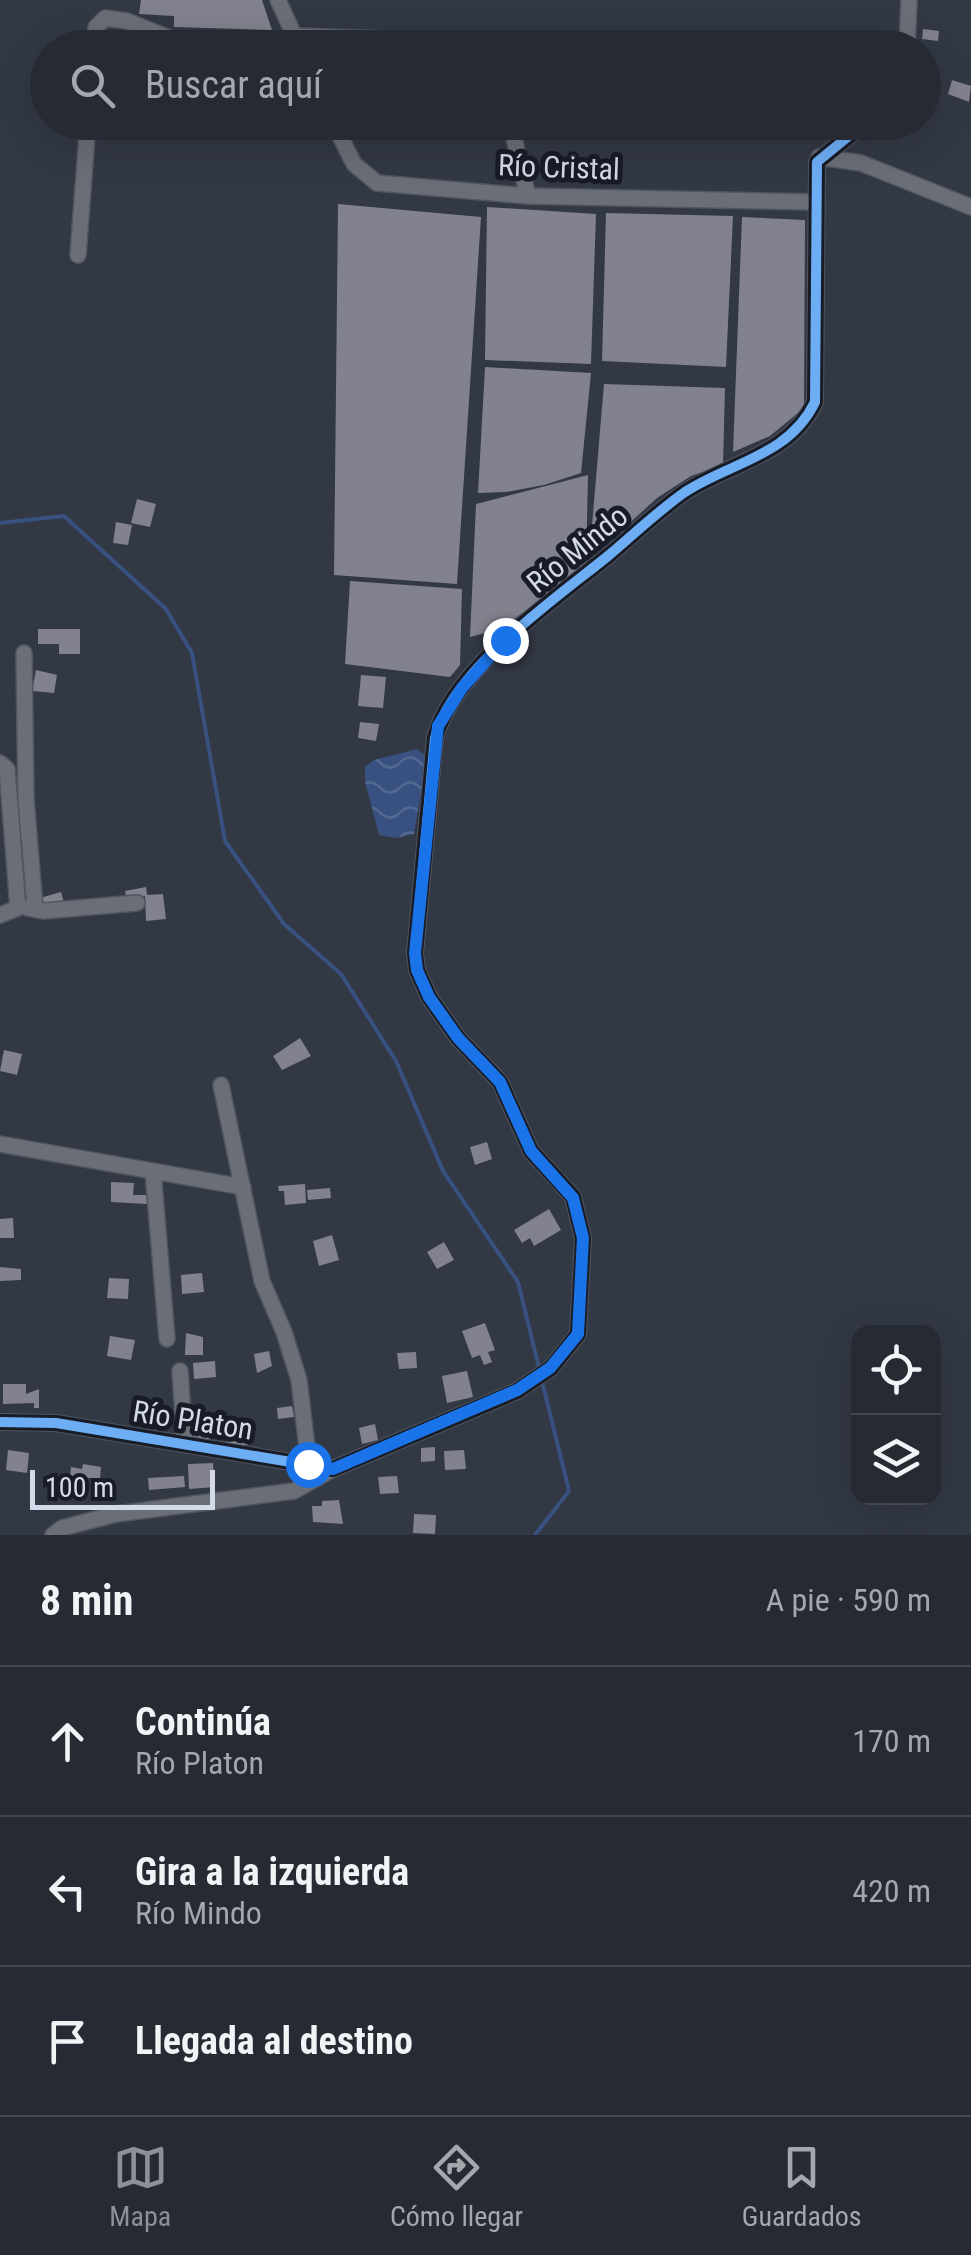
<!DOCTYPE html>
<html lang="es">
<head>
<meta charset="utf-8">
<style>
	:root { --surface:#262a33; --page:#32363f; --text:#f1f3f6; --muted:#a4a7ac; --line:#42464e; --accent:#8c9099 }
	body { margin:0; font-family:"Roboto Condensed",sans-serif; background:var(--page); color:var(--text) }
	.controls { position:absolute; right:30px; bottom:30px; display:grid; overflow:hidden; border-radius:20px; box-shadow:0 10px 40px #0002 }
	.controls button { width:90px; height:90px; display:grid; place-items:center; padding:0; border:0; border-bottom:2px solid var(--line); background:var(--surface); color:var(--text); font:50px sans-serif }
	.scale { position:absolute; left:30px; bottom:25px; width:185px; box-sizing:border-box; padding-left:10px; border:5px solid #d4dae9; border-top:0; font-size:28px; line-height:35px; white-space:nowrap; color:#d4dae9; -webkit-text-stroke:8px #181c27; paint-order:stroke }
	.stop { position:absolute; width:30px; height:30px; margin:-22px; border:8px solid #1a73e8; border-radius:50%; background:#fff }
	.stop.end { background:#1a73e8; border-color:#fff; box-shadow:0 2px 10px #0008 }
	.list { margin:0; padding:0; list-style:none }
	h2 { display:flex; justify-content:space-between; align-items:center; height:130px; margin:0; padding:0 40px; font-size:42px }
	h2 small { font-size:32px; font-weight:400; color:var(--muted) }
	.list li { display:grid; grid-template-columns:65px 1fr auto; gap:30px; align-items:center; box-sizing:border-box; height:150px; padding:0 40px; border-top:2px solid var(--line) }
	.list b { display:block; font-size:38px; white-space:nowrap }
	.list p { margin:0; font-size:32px; white-space:nowrap; color:var(--muted) }
	.list em { font-size:32px; font-style:normal; color:var(--muted) }
	.icon { flex:none; width:55px; height:55px; fill:none; stroke:currentColor; stroke-width:2; stroke-linecap:round; stroke-linejoin:round }
	.map { position:relative; flex:none; width:971px; height:1535px; overflow:hidden }
	.search { position:absolute; background:var(--surface); box-shadow:0 10px 40px #0002; left:30px; right:30px; top:30px; height:110px; display:flex; align-items:center; gap:25px; box-sizing:border-box; padding:0 35px; border-radius:55px; color:var(--muted); font-size:38px }
	.sheet { height:580px; background:var(--surface) }
	nav { display:flex; justify-content:space-around; align-items:center; box-sizing:border-box; height:140px; border-top:2px solid var(--line); background:var(--surface); font-size:28px; color:var(--muted) }
	nav a { display:grid; justify-items:center; gap:5px }
	nav .on { color:var(--accent) }
	.map>svg:first-child { display:block }
	.water { fill:url(#water-waves) }
	.lines { fill:none; stroke-linecap:round; stroke-linejoin:round }
	.stream { stroke:#385180; stroke-width:4 }
	.building { fill:#81828d }
	.minor-casing { stroke:#50555f; stroke-width:18 }
	.minor { stroke:#696e77; stroke-width:15 }
	.cycleway-casing { stroke:#181c27; stroke-width:16 }
	.cycleway { stroke:#6dadf4; stroke-width:10 }
	.route { stroke:#1a73e8; stroke-width:12 }
	.labels { text-anchor:middle; dominant-baseline:central; stroke-width:10; stroke-linejoin:round; paint-order:stroke }
	.street-label { font-size:30px; fill:#d4dae9; stroke:#181c27 }
</style>
</head>
<body>
<div class="map">
<svg width="971" height="1535" viewBox="0 0 971 1535">
	<defs>
		<pattern id="water-waves" width="16" height="10" patternUnits="userSpaceOnUse" patternTransform="scale(2.5)"><rect width="16" height="10" fill="#385180"/><path d="M0 5q4-4 8 0t8 0" fill="none" stroke="#546992"/></pattern>
	</defs>
	<rect width="100%" height="100%" fill="#323844"/>
	<!-- water -->
	<path class="water" d="M417,749L427,757L414,834L396,838L379,835L365,782V767L374,760Z"/>
	<g class="lines">
		<!-- stream -->
		<path class="stream" d="M0,523L64,516L166,609L192,653L225,841L284,924L341,974L396,1061L443,1171L518,1282L538,1364
			M535,1535L569,1491L543,1385"/>
	</g>
	<!-- building -->
	<path class="building" d="M141,0H262L272,30L174,27V16L139,14Z
		M923,29L939,31L938,41L922,39Z
		M952,80L971,86L969,102L948,94Z
		M248,122L252,124L249,135L213,123Z
		M427,122H465V133L427,131Z
		M338,204L481,217L457,584L334,575Z
		M487,207L596,214L591,364L485,360Z
		M606,213L733,216L726,367L602,361Z
		M742,217L805,220L804,408L770,436L733,452Z
		M485,367L591,373L581,473L544,485L506,492L478,493Z
		M604,384L725,388L723,465L691,476L657,498L612,539L591,537Z
		M588,475L586,565L501,629L470,637L476,504Z
		M137,499L156,504L150,527L131,523Z
		M116,522L132,525L128,545L113,543Z
		M350,581L462,589L460,665L450,677L345,664Z
		M38,629H80V654H59V644H38Z
		M36,670L57,675L54,693L32,691Z
		M361,675L386,677L383,708L358,706Z
		M360,722L379,724L376,741L358,738Z
		M146,887L147,895L163,894L166,919L146,921L145,896L127,900L125,891Z
		M61,892L64,903L42,908L40,898Z
		M300,1038L311,1056L282,1070L273,1056Z
		M4,1050L22,1054L17,1075L0,1071Z
		M487,1142L492,1159L475,1165L470,1147Z
		M111,1182L134,1183L133,1195H147V1204L111,1202Z
		M305,1184L306,1203L285,1205L284,1191H279L278,1186Z
		M330,1188L331,1198L308,1200L307,1190Z
		M549,1209L561,1230L534,1246L530,1238L522,1243L514,1230Z
		M13,1218L14,1238H0V1219Z
		M332,1235L339,1260L319,1266L313,1241Z
		M444,1242L454,1260L437,1269L427,1252Z
		M0,1267L21,1269V1280L0,1281Z
		M202,1273L204,1292L182,1294L181,1275Z
		M109,1278L129,1279L128,1299L107,1298Z
		M485,1323L495,1350L488,1352L492,1362L484,1365L480,1355L472,1358L462,1331Z
		M186,1333L203,1337V1355H185Z
		M110,1336L135,1340L131,1360L107,1356Z
		M269,1351L272,1366L257,1373L254,1354Z
		M416,1352L417,1368L399,1369L397,1353Z
		M215,1361L216,1377L194,1379L193,1363Z
		M467,1371L473,1397L447,1403L442,1376Z
		M3,1384H26V1394L39,1389V1408H34V1403L3,1404Z
		M292,1406L294,1417L278,1419L277,1408Z
		M192,1423L211,1426L209,1440L190,1437Z
		M375,1424L378,1440L362,1444L359,1428Z
		M248,1433V1445H226V1434Z
		M435,1447V1461L421,1462V1448Z
		M8,1450L29,1453L27,1473L6,1470Z
		M464,1450L466,1469L445,1470L444,1451Z
		M213,1463L215,1487L189,1489L188,1464Z
		M83,1464L101,1467L100,1479L70,1476L71,1467L82,1469Z
		M184,1476L185,1487L149,1490L148,1478Z
		M397,1476L399,1493L380,1494L378,1477Z
		M339,1500L343,1524L313,1522L312,1506H322V1501Z
		M414,1514L436,1515L435,1534L413,1533Z"/>
	<g class="lines">
		<!-- minor casing -->
		<g class="minor-casing">
			<path id="minor" d="M278,0L300,48
				M94,48L96,27L105,18L127,21L194,48
				M259,48L294,36L478,42L488,48
				M907,48L909,0
				M333,122L354,164L377,183L528,196L815,202
				M510,122L528,196
				M819,157L861,163L971,207
				M78,255L88,122
				M24,653L26,799L35,908
				M0,763L7,769L18,908L0,915
				M27,908L43,911L137,903
				M221,1085L262,1281L284,1332L299,1380L309,1464
				M0,1144L243,1187
				M153,1171L167,1339
				M180,1371L185,1444
				M0,1422L56,1423L333,1469L517,1391L551,1368L578,1334L583,1238L573,1197L531,1151L500,1082L458,1038L429,997L417,970L415,953L435,738C452,670 555,599 608,556C633,535 658,511 685,492C731,462 789,456 815,402L817,162L866,122
				M53,1535L62,1528L116,1514L294,1491L333,1469"/>
		</g>
		<!-- minor -->
		<use href="#minor" class="minor"/>
		<!-- cycleway casing -->
		<g class="cycleway-casing">
			<path id="cycleway" d="M0,1422L56,1423L333,1469L517,1391L551,1368L578,1334L583,1238L573,1197L531,1151L500,1082L458,1038L429,997L417,970L415,953L435,738C452,670 555,599 608,556C633,535 658,511 685,492C731,462 789,456 815,402L817,162L866,122"/>
		</g>
		<!-- cycleway -->
		<use href="#cycleway" class="cycleway"/>
	</g>
	<g class="lines">
		<!-- route -->
		<path class="route" d="M308,1464L333,1469L517,1390L550,1368L578,1334L583,1238L573,1198L531,1151L500,1082L458,1038L429,997L417,970L415,953L438,726L462,688L505,640"/>
	</g>
	<g class="labels">
		<!-- street labels -->
		<g class="street-label">
			<text transform="translate(559 167) rotate(2)">Río Cristal</text>
			<text transform="translate(577 549) rotate(-39)">Río Mindo</text>
			<text transform="translate(193 1420) rotate(9)">Río Platon</text>
		</g>
	</g>
</svg>
<div class="controls">
<button><svg class="icon" aria-label="locate" viewBox="0 0 24 24"><circle cx="12" cy="12" r="6"/><path d="M12 2v4M12 18v4M2 12h4M18 12h4"/></svg></button>
<button><svg class="icon" aria-label="layers" viewBox="0 0 24 24"><path d="M12 4l9 5-9 5-9-5zM3 14l9 5 9-5"/></svg></button>
</div>
<div class="scale">100 m</div>
<div class="stop" style="left:308px;top:1464px"></div>
<div class="stop end" style="left:505px;top:640px"></div>
<div class="search"><svg class="icon" aria-label="search" viewBox="0 0 24 24"><circle cx="10" cy="10" r="6"/><path d="M15 15l6 6"/></svg>Buscar aquí</div>
</div>
<section class="sheet">
<h2>8 min<small>A pie · 590 m</small></h2>
<ul class="list">
<li><svg class="icon" aria-label="ahead" viewBox="0 0 24 24"><path d="M12 20V5M6 11l6-6 6 6"/></svg><div><b>Continúa</b><p>Río Platon</p></div><em>170 m</em></li>
<li><svg class="icon" aria-label="left" viewBox="0 0 24 24"><path d="M17 20v-9H6M10 6l-5 5 5 5"/></svg><div><b>Gira a la izquierda</b><p>Río Mindo</p></div><em>420 m</em></li>
<li><svg class="icon" aria-label="arrive" viewBox="0 0 24 24"><path d="M6 21V4h12l-3 4 3 4H6"/></svg><div><b>Llegada al destino</b></div></li>
</ul>
</section>
<nav>
<a class="on"><svg class="icon" aria-label="map" viewBox="0 0 24 24"><path d="M3 6l6-2 6 2 6-2v14l-6 2-6-2-6 2zM9 4v14M15 6v14"/></svg>Mapa</a>
<a><svg class="icon" aria-label="directions" viewBox="0 0 24 24"><path d="M12 3l9 9-9 9-9-9zM9 14v-3h6M13 9l2 2-2 2"/></svg>Cómo llegar</a>
<a><svg class="icon" aria-label="saved" viewBox="0 0 24 24"><path d="M7 4h10v16l-5-4-5 4z"/></svg>Guardados</a>
</nav>
</body>
</html>
